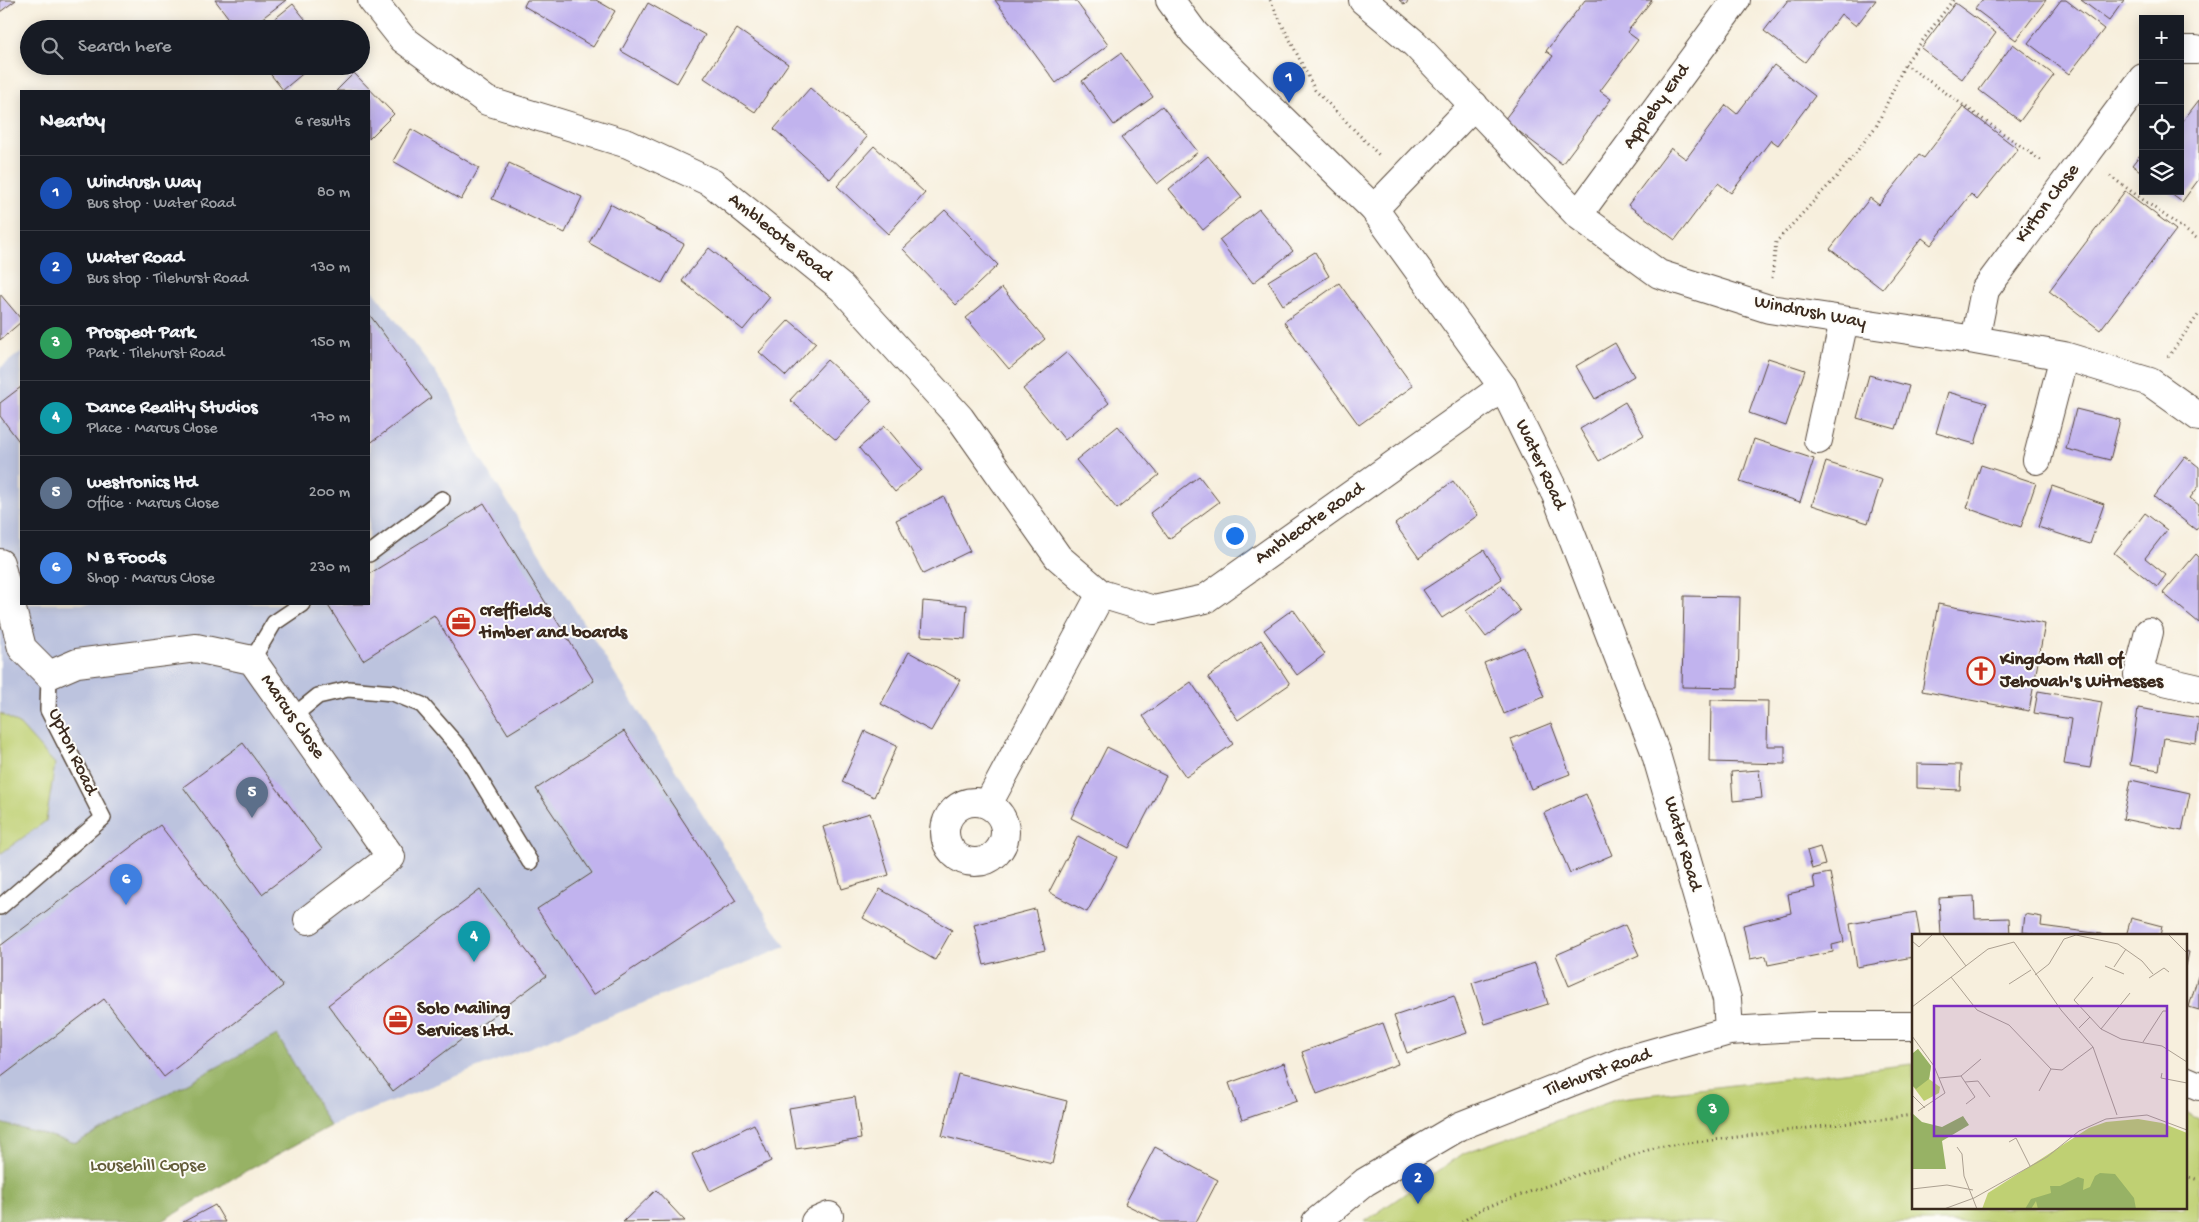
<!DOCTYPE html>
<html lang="en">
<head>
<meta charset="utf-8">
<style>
	:root { --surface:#171b24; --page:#20242c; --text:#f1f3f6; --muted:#9ea1a6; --line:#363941; --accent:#c8321e }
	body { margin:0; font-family:"Gochi Hand",sans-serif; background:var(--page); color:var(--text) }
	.controls { position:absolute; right:15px; top:15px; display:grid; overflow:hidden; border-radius:0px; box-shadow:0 2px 12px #0003 }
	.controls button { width:45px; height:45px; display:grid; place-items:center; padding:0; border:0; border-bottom:1px solid var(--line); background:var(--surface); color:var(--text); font:25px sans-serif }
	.you { position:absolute; left:1234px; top:535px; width:18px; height:18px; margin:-12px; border:4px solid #fff; border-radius:50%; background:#1a73e8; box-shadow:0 0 0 8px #1a73e833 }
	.badge { display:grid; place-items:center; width:32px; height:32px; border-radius:50%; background:var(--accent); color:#fff; font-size:16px; font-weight:700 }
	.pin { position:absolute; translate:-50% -41px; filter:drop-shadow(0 1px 2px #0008) }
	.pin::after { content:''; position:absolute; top:26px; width:18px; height:15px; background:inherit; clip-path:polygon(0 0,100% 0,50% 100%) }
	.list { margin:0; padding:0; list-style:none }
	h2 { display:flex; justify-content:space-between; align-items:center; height:65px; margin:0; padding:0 20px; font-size:21px }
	h2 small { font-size:16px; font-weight:400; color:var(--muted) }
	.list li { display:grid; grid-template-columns:32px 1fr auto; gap:15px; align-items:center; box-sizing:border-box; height:75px; padding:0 20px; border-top:1px solid var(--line) }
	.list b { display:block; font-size:19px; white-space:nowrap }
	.list p { margin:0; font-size:16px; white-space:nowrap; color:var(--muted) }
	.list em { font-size:16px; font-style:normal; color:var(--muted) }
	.icon { flex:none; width:28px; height:28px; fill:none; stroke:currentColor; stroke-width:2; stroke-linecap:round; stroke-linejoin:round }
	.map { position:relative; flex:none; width:2199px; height:1222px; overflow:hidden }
	.search { position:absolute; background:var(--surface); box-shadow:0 2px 12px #0003; left:20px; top:20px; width:350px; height:55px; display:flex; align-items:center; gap:12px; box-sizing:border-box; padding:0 18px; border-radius:28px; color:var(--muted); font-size:19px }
	.panel { position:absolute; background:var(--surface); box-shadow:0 2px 12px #0003; left:20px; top:90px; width:350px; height:515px; border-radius:0px }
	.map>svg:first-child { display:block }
	.industrial { fill:#bcc3de }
	.green { fill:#bfd073; stroke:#7d7d48 }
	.forest { fill:#97b265; stroke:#696e42 }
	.building { fill:#c1b3ee }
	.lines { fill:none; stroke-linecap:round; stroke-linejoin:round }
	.lane-casing { stroke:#57483b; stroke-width:18 }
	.street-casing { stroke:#57483b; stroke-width:30 }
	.secondary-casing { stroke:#57483b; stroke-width:30 }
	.path { stroke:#57483b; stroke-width:3; stroke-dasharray:1 4; stroke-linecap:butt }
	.lane { stroke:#fff; stroke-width:15 }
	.street { stroke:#fff; stroke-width:28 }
	.secondary { stroke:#fff; stroke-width:28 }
	.labels { text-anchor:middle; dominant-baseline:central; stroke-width:4; stroke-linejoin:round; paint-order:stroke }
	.street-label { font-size:19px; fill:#3b2a1e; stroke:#fdfcf7 }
	.poi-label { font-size:19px; font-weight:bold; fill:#3b2a1e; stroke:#fdfcf7; text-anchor:start }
	.park-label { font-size:19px; fill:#635c38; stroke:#fdfcf7 }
	.inset-road { fill:none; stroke:#aca091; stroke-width:1 }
	.view { fill:#7b2cbf; fill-opacity:0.15; stroke:#7b2cbf; stroke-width:2.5 }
	.inset-edge { fill:none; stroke:#3b2a1e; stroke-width:2.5 }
</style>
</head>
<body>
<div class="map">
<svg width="2199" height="1222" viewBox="0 0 2199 1222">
	<rect width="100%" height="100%" fill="#fdfcf7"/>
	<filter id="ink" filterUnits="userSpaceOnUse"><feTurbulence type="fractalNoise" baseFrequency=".02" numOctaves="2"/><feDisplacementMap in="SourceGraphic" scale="10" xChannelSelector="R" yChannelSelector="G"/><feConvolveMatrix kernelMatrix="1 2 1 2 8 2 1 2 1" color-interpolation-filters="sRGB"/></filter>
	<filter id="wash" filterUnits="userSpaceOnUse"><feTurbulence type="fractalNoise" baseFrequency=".0096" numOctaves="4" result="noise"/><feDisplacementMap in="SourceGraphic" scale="20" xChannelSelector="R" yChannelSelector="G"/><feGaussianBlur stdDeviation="1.12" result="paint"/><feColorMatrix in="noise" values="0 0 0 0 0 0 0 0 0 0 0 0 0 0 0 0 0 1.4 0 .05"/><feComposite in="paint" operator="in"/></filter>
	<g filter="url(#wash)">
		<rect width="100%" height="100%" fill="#f7efdd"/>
		<!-- industrial -->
		<path class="industrial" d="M369,285L450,392L477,453L786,947L330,1126L277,1035L76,1143L0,1123V854L46,821L20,725L0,713V368L21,352V604H369Z"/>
		<!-- green -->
		<path class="green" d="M0,713L20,725L55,764L46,821L0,854Z
			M1913,1064V1208H2185V1112L2199,1118V1222H1364L1464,1153L1621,1098Z"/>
		<!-- forest -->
		<path class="forest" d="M277,1035L330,1126L232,1179L161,1222H0V1123L76,1143Z"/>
		<g id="blocks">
			<!-- building -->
			<path class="building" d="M0,0H16L0,12Z
				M215,0H286L248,29H237Z
				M527,0H596L615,11L593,47L524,6Z
				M995,0H1075L1108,45L1056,83Z
				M1399,0H1409L1405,5Z
				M1585,0H1652L1627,32L1638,40L1600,91L1611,99L1562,164L1504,120L1553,56L1546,51Z
				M1788,0H1876L1856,26L1841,14L1805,62L1764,31Z
				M1982,0H2046L2016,40L1975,9Z
				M2061,0H2066L2104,29L2069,74L2028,43Z
				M2081,0H2124L2109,21Z
				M648,3L705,35L677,83L621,51Z
				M1955,3L1996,33L1962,79L1921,48Z
				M293,4L313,29H262Z
				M737,29L788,64L755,112L704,78Z
				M2013,44L2054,75L2020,121L1979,90Z
				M1121,53L1153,97L1114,125L1082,81Z
				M1774,65L1815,96L1778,145L1771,140L1731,193L1718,183L1675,240L1628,205L1671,148L1686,159L1726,105L1737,114Z
				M264,66H312L283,90Z
				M354,73L394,114L369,139V91H336Z
				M810,88L867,137L830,179L774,129Z
				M2199,100V179L2182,202L2167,191H2180V120L2182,122Z
				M1162,106L1198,152L1157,184L1121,138Z
				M1963,107L2018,149L1977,200L1971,194L1931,245L1922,238L1882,289L1830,249L1870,198L1879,205L1919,155L1924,158Z
				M411,129L479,168L461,200L393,161Z
				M874,146L925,193L888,234L837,186Z
				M2143,151V173L2132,165Z
				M1208,156L1242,197L1203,230L1169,189Z
				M509,163L582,197L565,233L492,199Z
				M2125,191L2176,230L2100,330L2049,291Z
				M610,204L684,244L662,283L589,243Z
				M1259,209L1293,251L1253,283L1219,240Z
				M945,210L998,265L956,305L903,249Z
				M709,248L770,297L743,330L682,281Z
				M1315,252L1329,276L1283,305L1268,281Z
				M1339,283L1413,386L1359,425L1284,322Z
				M1002,288L1045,339L1009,369L966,318Z
				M0,294L21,319V322L0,340Z
				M369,314L431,398L369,444Z
				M789,320L816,343L786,376L759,352Z
				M1615,343L1634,376L1595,399L1576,366Z
				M1067,352L1109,403L1065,440L1023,389Z
				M1768,358L1805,370L1786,426L1749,413Z
				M827,360L872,401L836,440L790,400Z
				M1869,375L1909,386L1896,429L1857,418Z
				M21,387V444L0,416V403Z
				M1948,392L1987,403L1975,444L1936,433Z
				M1625,402L1644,435L1599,461L1580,429Z
				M2076,409L2120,420L2110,460L2066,449Z
				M885,426L922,470L895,492L859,448Z
				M1118,426L1159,475L1117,509L1076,460Z
				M1754,439L1814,459L1800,502L1740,482Z
				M2185,456L2199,467V486L2190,498L2199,505V526L2196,530L2154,497Z
				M1826,462L1882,480L1868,523L1812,505Z
				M1981,465L2036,483L2021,527L1967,508Z
				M1199,476L1219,502L1169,539L1150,513Z
				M1453,481L1478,515L1419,558L1395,524Z
				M2052,486L2104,504L2090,544L2038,527Z
				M944,497L970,551L923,574L896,520Z
				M484,503L594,681L508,734L434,615L363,660L327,604H369V574Z
				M2145,513L2167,530L2145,558L2166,575L2157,587L2114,553Z
				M1484,550L1502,579L1442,618L1423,590Z
				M2196,554L2199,557V623L2163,593Z
				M1501,585L1520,611L1486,637L1466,611Z
				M1684,596L1740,597L1738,688L1682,687Z
				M923,601L967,605L965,639L921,636Z
				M1938,604L2045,624L2029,711L1922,691Z
				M1293,609L1325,654L1297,675L1264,630Z
				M1261,640L1290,684L1238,720L1208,677Z
				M1524,647L1544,697L1504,714L1484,663Z
				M909,652L960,680L931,731L881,704Z
				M1191,682L1233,744L1186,777L1143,716Z
				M2038,691L2102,702L2090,768L2064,764L2071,719L2034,713Z
				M1711,700L1768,701L1767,746H1785V764L1710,762Z
				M2138,708L2199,718L2196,743L2164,738L2159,770L2130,765Z
				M1551,723L1570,774L1531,789L1511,739Z
				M624,731L736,901L593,995L537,909L592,873L536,789Z
				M865,731L897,746L874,797L842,782Z
				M243,743L322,849L262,894L183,787Z
				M1107,747L1166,776L1129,848L1071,818Z
				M1917,764L1961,765L1960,790L1917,788Z
				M1759,770L1762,798L1733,801L1731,772Z
				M2131,780L2190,793L2182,831L2123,819Z
				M1586,794L1612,855L1570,873L1544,813Z
				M870,813L889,875L842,889L823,827Z
				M160,825L283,986L164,1077L104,999L0,1078V946Z
				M1078,836L1117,857L1087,912L1049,892Z
				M1820,847L1825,865L1812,869L1807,851Z
				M1830,873L1844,942L1832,945L1833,952L1768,965L1766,956L1750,959L1743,925L1791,913L1788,894L1815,888L1813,876Z
				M880,889L952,930L935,960L863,918Z
				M480,890L546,976L393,1091L328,1005Z
				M1974,896L1975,919L2009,918L2010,936H1941L1939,898Z
				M1035,909L1045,950L984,965L974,925Z
				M1916,912L1920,936H1913V957L1857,967L1850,924Z
				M2025,914L2042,917L2041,926L2102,934V936H2033V934L2023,932Z
				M2131,918L2162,926L2160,936H2126Z
				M1625,925L1639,955L1569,986L1556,955Z
				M2185,951L2189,952L2186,966H2185Z
				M1535,963L1548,1004L1485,1024L1472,983Z
				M2198,976H2199V1010L2189,1007Z
				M1454,996L1467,1033L1407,1053L1394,1016Z
				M1383,1023L1398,1064L1317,1094L1302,1052Z
				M1284,1063L1297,1101L1242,1120L1229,1083Z
				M958,1074L1067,1101L1052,1164L942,1136Z
				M855,1097L861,1139L796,1149L789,1108Z
				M754,1124L771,1161L710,1191L692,1154Z
				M1155,1147L1218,1180L1196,1222H1161L1125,1204Z
				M656,1190L685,1221L623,1222Z
				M215,1205L225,1222H183Z"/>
		</g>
	</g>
	<g filter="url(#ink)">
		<use href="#blocks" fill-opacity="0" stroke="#57483b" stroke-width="1"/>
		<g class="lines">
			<!-- lane casing -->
			<g class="lane-casing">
				<path id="lane" d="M369,554L442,499
					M252,660L274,623L302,604
					M292,717L318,696L348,689L393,693L422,705L463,752L530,862
					M0,907L103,818L48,710L49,675"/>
			</g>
			<!-- street casing -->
			<g class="street-casing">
				<path id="street" d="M372,0L403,39L487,101L628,144L712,183L842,288L960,418L1058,557L1101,594L1154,610L1205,599L1503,387
					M1363,0L1415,44L1578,215L1659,274L1769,309L1975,340L2064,356L2150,382L2199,417
					M2180,50H2196
					M1374,209L1474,105
					M1578,215L1736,0
					M1975,340L1985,290L2143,78
					M1818,440L1844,321
					M2037,460L2064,356
					M0,563L22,648L49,675L77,663L196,648L252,660L391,857L308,920
					M2149,632L2138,675L2199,689
					M945 832a30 30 0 1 1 60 0a30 30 0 1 1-60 0Z
					M988,804L1101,594
					M815,1222L829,1216"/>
			</g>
			<!-- secondary casing -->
			<g class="secondary-casing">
				<path id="secondary" d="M1170,0L1195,34L1374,209L1503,387L1556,495L1655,751L1727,999L1729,1031
					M2185,1080L2199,1086
					M1316,1222L1365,1182L1460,1126L1624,1061L1729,1031L1815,1026H1913"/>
			</g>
			<!-- path -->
			<path class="path" d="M1270,0L1315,90L1380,156
				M1953,0L1905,64L2042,161
				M2110,176L2199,240
				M1772,278L1776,242L1841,172L1877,125L1905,64
				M2168,357L2199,314
				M2185,1176L2199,1180
				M1462,1222L1481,1209L1657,1147L1913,1115"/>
			<!-- lane -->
			<use href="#lane" class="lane"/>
			<!-- street -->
			<use href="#street" class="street"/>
			<!-- secondary -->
			<use href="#secondary" class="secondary"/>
		</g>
	</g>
	<!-- icons -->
	<defs>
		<g id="office-ring" transform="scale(1.4375)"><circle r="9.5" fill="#fdfcf7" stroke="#c8321e" stroke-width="1.5"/><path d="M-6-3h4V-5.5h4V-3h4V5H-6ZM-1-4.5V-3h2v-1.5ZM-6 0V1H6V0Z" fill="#c8321e"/></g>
		<g id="church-ring" transform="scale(1.4375)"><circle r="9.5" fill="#fdfcf7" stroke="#c8321e" stroke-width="1.5"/><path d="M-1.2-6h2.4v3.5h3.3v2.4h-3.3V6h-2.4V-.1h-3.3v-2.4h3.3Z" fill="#c8321e"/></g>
	</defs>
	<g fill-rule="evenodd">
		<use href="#office-ring" x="461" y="622"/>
		<use href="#church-ring" x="1981" y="671"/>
		<use href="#office-ring" x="398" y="1020"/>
	</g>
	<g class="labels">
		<!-- street labels -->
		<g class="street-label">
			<text transform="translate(1657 107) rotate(-54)">Appleby End</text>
			<text transform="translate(2048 204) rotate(-53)">Kirton Close</text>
			<text transform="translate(780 238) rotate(39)">Amblecote Road</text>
			<text transform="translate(1810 313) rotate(11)">Windrush Way</text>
			<text transform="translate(1540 465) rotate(65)">Water Road</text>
			<text transform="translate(1310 524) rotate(-35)">Amblecote Road</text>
			<text transform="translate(292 717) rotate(55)">Marcus Close</text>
			<text transform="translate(72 752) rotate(65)">Upton Road</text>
			<text transform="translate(1682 844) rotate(74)">Water Road</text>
			<text transform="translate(1598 1073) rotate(-20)">Tilehurst Road</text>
		</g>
		<!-- poi labels -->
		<g class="poi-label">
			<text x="480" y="611">creffields<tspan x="480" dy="22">timber and boards</tspan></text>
			<text x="2000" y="660">Kingdom Hall of<tspan x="2000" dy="22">Jehovah's Witnesses</tspan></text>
			<text x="417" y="1009">Solo Mailing<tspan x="417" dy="22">Services Ltd.</tspan></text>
		</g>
		<!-- park labels -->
		<g class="park-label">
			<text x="148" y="1166">Lousehill Copse</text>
		</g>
	</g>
	<!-- overview -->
	<g transform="translate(1912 934)">
		<rect width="275" height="275" fill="#f7efdd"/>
		<path d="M6,115L19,132L17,145L28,153L27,159L12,167L0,151V120ZM226,185L250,189L275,199V275H70L76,259L177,194L194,188Z" fill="#bfd073"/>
		<path d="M6,115L19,132L17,145L4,155L0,151V120ZM0,179L10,188L30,193L51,182L57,191L30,207L34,235H0ZM188,239L203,240L222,264L224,275H126L124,267L119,275H113L119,265L139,259L138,252H148L166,243L172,245L171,256L178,253L183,242Z" fill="#97b265"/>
		<path class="inset-road" d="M30,0L54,32M256,0L275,19M0,7L7,13L21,0M102,8L149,76L181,113L205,181M193,32L212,40M202,33L214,15M123,41L137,30L152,5L164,1L206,10L230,27L241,40M39,43L65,76L97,91L139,135L150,136L181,113M181,43L162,66L189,95L209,105L250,112L275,128M237,44L252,34L257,38M97,50L119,36M0,73L76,15L102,8M167,94L178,83M189,95L218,59M0,102L22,132L33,159L6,177M231,108L251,77H255M250,139L249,144L275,149M49,142L69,125M27,144L49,142L63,163L54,170M53,148L66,147L78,163M127,157L139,135M0,161L13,174M97,208L104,204L118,232M45,213L50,220L52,242L65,275M0,255L35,251L61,256M32,275L62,264L135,223L167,197L194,185L235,181L275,196"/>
		<path class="view" d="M22,72H255V202H22Z"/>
		<rect width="275" height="275" class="inset-edge"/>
	</g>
</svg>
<div class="controls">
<button>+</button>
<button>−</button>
<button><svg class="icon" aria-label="locate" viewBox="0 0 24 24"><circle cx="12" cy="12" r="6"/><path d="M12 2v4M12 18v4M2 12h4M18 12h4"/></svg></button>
<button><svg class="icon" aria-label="layers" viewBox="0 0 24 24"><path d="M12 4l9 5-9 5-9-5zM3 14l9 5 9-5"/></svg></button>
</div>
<div class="you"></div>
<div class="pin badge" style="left:1289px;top:103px;background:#1a4fb4">1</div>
<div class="pin badge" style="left:1418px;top:1204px;background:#1a4fb4">2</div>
<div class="pin badge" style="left:1713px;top:1135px;background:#2e9e5b">3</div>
<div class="pin badge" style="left:474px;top:962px;background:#0f9aa8">4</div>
<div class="pin badge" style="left:252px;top:818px;background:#5c6f8a">5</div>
<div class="pin badge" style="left:126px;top:905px;background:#3f7fe0">6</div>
<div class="search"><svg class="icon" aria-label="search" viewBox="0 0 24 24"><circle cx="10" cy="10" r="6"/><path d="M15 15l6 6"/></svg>Search here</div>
<section class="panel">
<h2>Nearby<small>6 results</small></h2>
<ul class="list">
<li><span class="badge" style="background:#1a4fb4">1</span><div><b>Windrush Way</b><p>Bus stop · Water Road</p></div><em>80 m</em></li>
<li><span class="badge" style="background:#1a4fb4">2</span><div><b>Water Road</b><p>Bus stop · Tilehurst Road</p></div><em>130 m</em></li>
<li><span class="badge" style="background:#2e9e5b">3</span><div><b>Prospect Park</b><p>Park · Tilehurst Road</p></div><em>150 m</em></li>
<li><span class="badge" style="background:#0f9aa8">4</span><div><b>Dance Reality Studios</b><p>Place · Marcus Close</p></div><em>170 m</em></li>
<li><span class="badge" style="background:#5c6f8a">5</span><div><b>westronics ltd</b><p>Office · Marcus Close</p></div><em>200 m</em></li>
<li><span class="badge" style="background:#3f7fe0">6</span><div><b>N B Foods</b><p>Shop · Marcus Close</p></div><em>230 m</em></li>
</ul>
</section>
</div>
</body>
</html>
